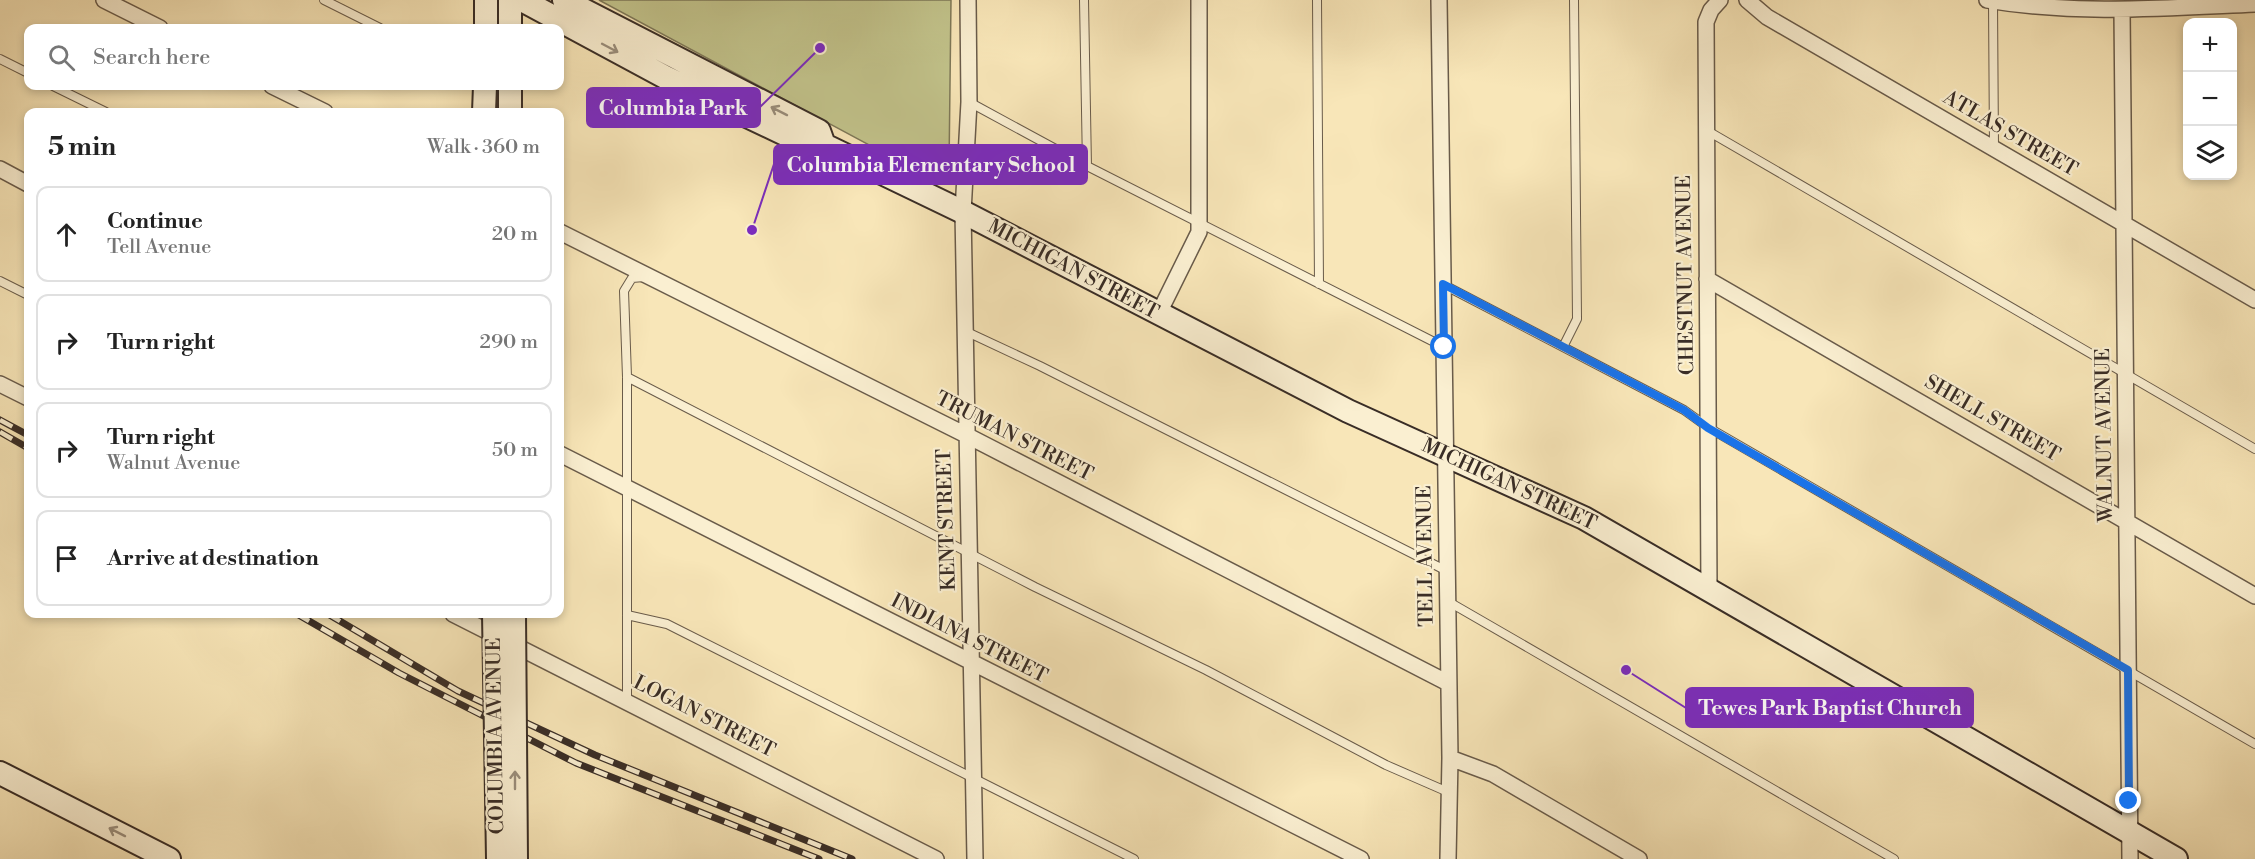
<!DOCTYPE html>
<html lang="en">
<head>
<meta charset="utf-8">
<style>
	:root { --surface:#fff; --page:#f6f6f6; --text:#222; --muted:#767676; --line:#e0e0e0 }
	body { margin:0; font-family:"Libre Bodoni",serif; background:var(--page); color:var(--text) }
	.controls { position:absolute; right:18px; top:18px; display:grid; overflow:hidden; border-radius:12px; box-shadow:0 3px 9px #0003 }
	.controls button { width:54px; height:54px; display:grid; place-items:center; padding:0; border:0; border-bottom:2px solid var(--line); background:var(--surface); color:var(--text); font:30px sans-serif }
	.stop { position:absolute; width:18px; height:18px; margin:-14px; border:4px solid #1a73e8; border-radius:50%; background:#fff }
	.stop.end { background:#1a73e8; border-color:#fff; box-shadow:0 2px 6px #0008 }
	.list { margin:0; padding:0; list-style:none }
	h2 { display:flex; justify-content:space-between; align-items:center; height:78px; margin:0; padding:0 24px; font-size:26px }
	h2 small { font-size:20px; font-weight:400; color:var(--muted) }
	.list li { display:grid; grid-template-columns:39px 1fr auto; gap:18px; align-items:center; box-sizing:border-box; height:96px; margin:0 12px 12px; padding:0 12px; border:2px solid var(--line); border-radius:12px }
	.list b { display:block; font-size:22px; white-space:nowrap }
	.list p { margin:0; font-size:20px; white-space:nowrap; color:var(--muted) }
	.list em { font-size:20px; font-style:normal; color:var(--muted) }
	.icon { flex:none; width:33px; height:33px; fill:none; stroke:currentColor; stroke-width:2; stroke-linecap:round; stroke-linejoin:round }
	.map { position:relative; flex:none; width:2255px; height:859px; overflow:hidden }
	.search { position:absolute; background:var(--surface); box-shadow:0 3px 9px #0003; left:24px; top:24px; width:540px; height:66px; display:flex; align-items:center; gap:15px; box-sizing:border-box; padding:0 21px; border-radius:12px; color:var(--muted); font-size:22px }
	.panel { position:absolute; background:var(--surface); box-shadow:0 3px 9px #0003; left:24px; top:108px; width:540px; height:510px; border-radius:12px }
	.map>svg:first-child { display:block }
	.green { fill:#c2c38b; stroke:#7e7858; stroke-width:1.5 }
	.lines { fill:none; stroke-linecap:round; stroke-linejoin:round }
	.lane-casing { stroke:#695b4a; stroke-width:10 }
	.street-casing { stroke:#695b4a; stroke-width:18 }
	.secondary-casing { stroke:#392d26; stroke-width:26 }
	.lane { stroke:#faefd1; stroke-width:8 }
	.street { stroke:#faefd1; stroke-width:15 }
	.secondary { stroke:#faefd1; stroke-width:22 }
	.rail-casing { stroke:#392d26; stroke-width:7 }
	.rail { stroke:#faefd1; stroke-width:4.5; stroke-dasharray:14; stroke-linecap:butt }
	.secondary-bridge-casing { stroke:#392d26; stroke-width:26; stroke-linecap:butt }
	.secondary-bridge { stroke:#faefd1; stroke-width:22 }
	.oneway { stroke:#9a8e7c }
	.route { stroke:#1a73e8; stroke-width:8 }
	.labels { text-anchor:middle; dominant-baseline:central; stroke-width:4.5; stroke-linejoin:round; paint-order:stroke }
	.street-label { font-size:20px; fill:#392d26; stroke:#faefd1 }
	.leader { fill:none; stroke:#7b2cbf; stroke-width:2 }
	.callout-dot { fill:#7b2cbf; stroke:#faefd1; stroke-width:2 }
	.callout { fill:#7b2cbf; stroke:#7b2cbf; stroke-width:2 }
	.callout-label { font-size:21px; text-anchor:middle; font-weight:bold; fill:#fff }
</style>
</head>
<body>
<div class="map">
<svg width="2255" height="859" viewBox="0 0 2255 859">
	<rect width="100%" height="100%" fill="#f8e6b8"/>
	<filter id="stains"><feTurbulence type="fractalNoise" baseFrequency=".00333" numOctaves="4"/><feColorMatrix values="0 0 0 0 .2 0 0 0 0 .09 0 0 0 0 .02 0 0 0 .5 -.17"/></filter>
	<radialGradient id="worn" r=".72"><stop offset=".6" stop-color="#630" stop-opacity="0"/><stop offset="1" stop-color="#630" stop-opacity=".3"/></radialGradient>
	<!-- green -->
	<path class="green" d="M599,0H951L949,168L941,173L925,175Z"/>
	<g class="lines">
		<!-- lane casing -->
		<g class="lane-casing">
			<path id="lane" d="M324,0L380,28
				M1084,0L1087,166
				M1317,0L1319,284
				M1993,1L1994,149
				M0,59L28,73
				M53,86L106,112
				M969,102L1087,166L1444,347
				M1706,130L2255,449
				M0,281L28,295
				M1444,285L1684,410L1709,428L2255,744
				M965,331L1040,366L1447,571
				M1563,347L1577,319L1574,0
				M627,377L1035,587L1206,670L1386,765L1448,792
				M1449,602L1894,859
				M627,615L667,624L1134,859
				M627,702V377L624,291L632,278L644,277"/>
		</g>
		<!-- street casing -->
		<g class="street-casing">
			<path id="street" d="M104,0L160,28
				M968,0L969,102L963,212L975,859
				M1439,0L1450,758L1448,859
				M1747,0L1767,17L2255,300
				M1987,0C2076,15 2165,8 2255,4
				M2122,11L2130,859
				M272,86L325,112
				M0,169L28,184
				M560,232L966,435L1448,683
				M1707,279L2255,596
				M1158,315L1199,232V0
				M0,384L28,398
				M560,454L1361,859
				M1709,590L1706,22L1711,10L1720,0
				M453,614L936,859
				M1450,758L1493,774L1639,859"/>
		</g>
		<!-- secondary casing -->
		<g class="secondary-casing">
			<path id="secondary" d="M510,0V28
				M522,0L665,77L808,145H824L963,212L1348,411L1584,518L2176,859
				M564,0L819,131L824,145
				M486,28V0
				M510,86V112
				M484,112L485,86
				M0,773L169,859"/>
		</g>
		<!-- lane -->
		<use href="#lane" class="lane"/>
		<!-- street -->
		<use href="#street" class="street"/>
		<!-- secondary -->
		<use href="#secondary" class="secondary"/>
		<!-- rail casing -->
		<g class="rail-casing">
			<path id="rail" d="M0,420L28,435
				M0,432L28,448
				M297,614L399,673L576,763L819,859
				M328,614L458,691L595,755L852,859"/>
		</g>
		<!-- rail -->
		<use href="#rail" class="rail"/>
		<!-- secondary-bridge casing -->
		<g class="secondary-bridge-casing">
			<path id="secondary-bridge" d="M494,614L498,859
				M514,614L516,859"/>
		</g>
		<!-- secondary-bridge -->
		<use href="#secondary-bridge" class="secondary-bridge"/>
	</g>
	<!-- one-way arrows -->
	<defs><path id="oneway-shaft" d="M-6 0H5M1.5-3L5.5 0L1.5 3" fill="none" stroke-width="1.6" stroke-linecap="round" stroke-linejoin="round" transform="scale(1.5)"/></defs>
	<g class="oneway">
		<use href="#oneway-shaft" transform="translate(610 48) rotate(28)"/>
		<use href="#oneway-shaft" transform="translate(779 111) rotate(-153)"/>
		<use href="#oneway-shaft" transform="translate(515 780) rotate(-90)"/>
		<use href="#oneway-shaft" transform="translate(117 832) rotate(-153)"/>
	</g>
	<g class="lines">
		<!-- route -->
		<path class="route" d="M1444,347L1443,284L1684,410L1708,428L2128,670L2129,801"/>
	</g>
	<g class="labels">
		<!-- street labels -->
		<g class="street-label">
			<text transform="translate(2010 134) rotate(30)">ATLAS STREET</text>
			<text transform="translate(1073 270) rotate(28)">MICHIGAN STREET</text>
			<text transform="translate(1686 275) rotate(-91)">CHESTNUT AVENUE</text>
			<text transform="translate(1992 419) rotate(30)">SHELL STREET</text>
			<text transform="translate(2105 435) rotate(-91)">WALNUT AVENUE</text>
			<text transform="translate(1014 437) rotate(27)">TRUMAN STREET</text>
			<text transform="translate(1509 485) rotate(25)">MICHIGAN STREET</text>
			<text transform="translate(947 520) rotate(-92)">KENT STREET</text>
			<text transform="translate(1426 556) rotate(-91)">TELL AVENUE</text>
			<text transform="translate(969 639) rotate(27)">INDIANA STREET</text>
			<text transform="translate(704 717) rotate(27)">LOGAN STREET</text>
			<text transform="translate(496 736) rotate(-91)">COLUMBIA AVENUE</text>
		</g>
	</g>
	<!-- callouts -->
	<path class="leader" d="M820 48L760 107M752 230L774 164M1626 670L1686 708"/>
	<g class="callout-dot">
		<circle cx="820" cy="48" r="6"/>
		<circle cx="752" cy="230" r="6"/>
		<circle cx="1626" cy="670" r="6"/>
	</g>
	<g class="callout">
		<rect x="587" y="88" width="173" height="39" rx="6"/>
		<rect x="774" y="145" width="313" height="39" rx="6"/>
		<rect x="1686" y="688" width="287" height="39" rx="6"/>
	</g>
	<g class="callout-label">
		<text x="673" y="115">Columbia Park</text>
		<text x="931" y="172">Columbia Elementary School</text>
		<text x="1830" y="715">Tewes Park Baptist Church</text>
	</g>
	<rect width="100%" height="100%" filter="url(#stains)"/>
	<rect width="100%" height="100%" fill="url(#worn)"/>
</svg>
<div class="controls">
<button>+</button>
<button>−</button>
<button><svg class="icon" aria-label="layers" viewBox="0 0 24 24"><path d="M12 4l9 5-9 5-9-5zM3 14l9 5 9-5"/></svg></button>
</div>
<div class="stop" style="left:1444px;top:347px"></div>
<div class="stop end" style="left:2129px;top:801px"></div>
<div class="search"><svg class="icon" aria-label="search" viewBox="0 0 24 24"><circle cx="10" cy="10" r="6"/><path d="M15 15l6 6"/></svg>Search here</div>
<section class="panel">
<h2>5 min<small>Walk · 360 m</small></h2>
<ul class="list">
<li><svg class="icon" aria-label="ahead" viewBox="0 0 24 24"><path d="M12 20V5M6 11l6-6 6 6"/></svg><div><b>Continue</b><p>Tell Avenue</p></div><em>20 m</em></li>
<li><svg class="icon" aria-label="right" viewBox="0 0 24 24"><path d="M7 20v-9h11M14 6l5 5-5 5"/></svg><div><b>Turn right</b></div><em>290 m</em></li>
<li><svg class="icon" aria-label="right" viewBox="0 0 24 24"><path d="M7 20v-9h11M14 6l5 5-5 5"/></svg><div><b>Turn right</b><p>Walnut Avenue</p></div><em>50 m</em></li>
<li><svg class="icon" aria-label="arrive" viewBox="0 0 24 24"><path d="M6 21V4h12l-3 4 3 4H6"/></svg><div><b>Arrive at destination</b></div></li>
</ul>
</section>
</div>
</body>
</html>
